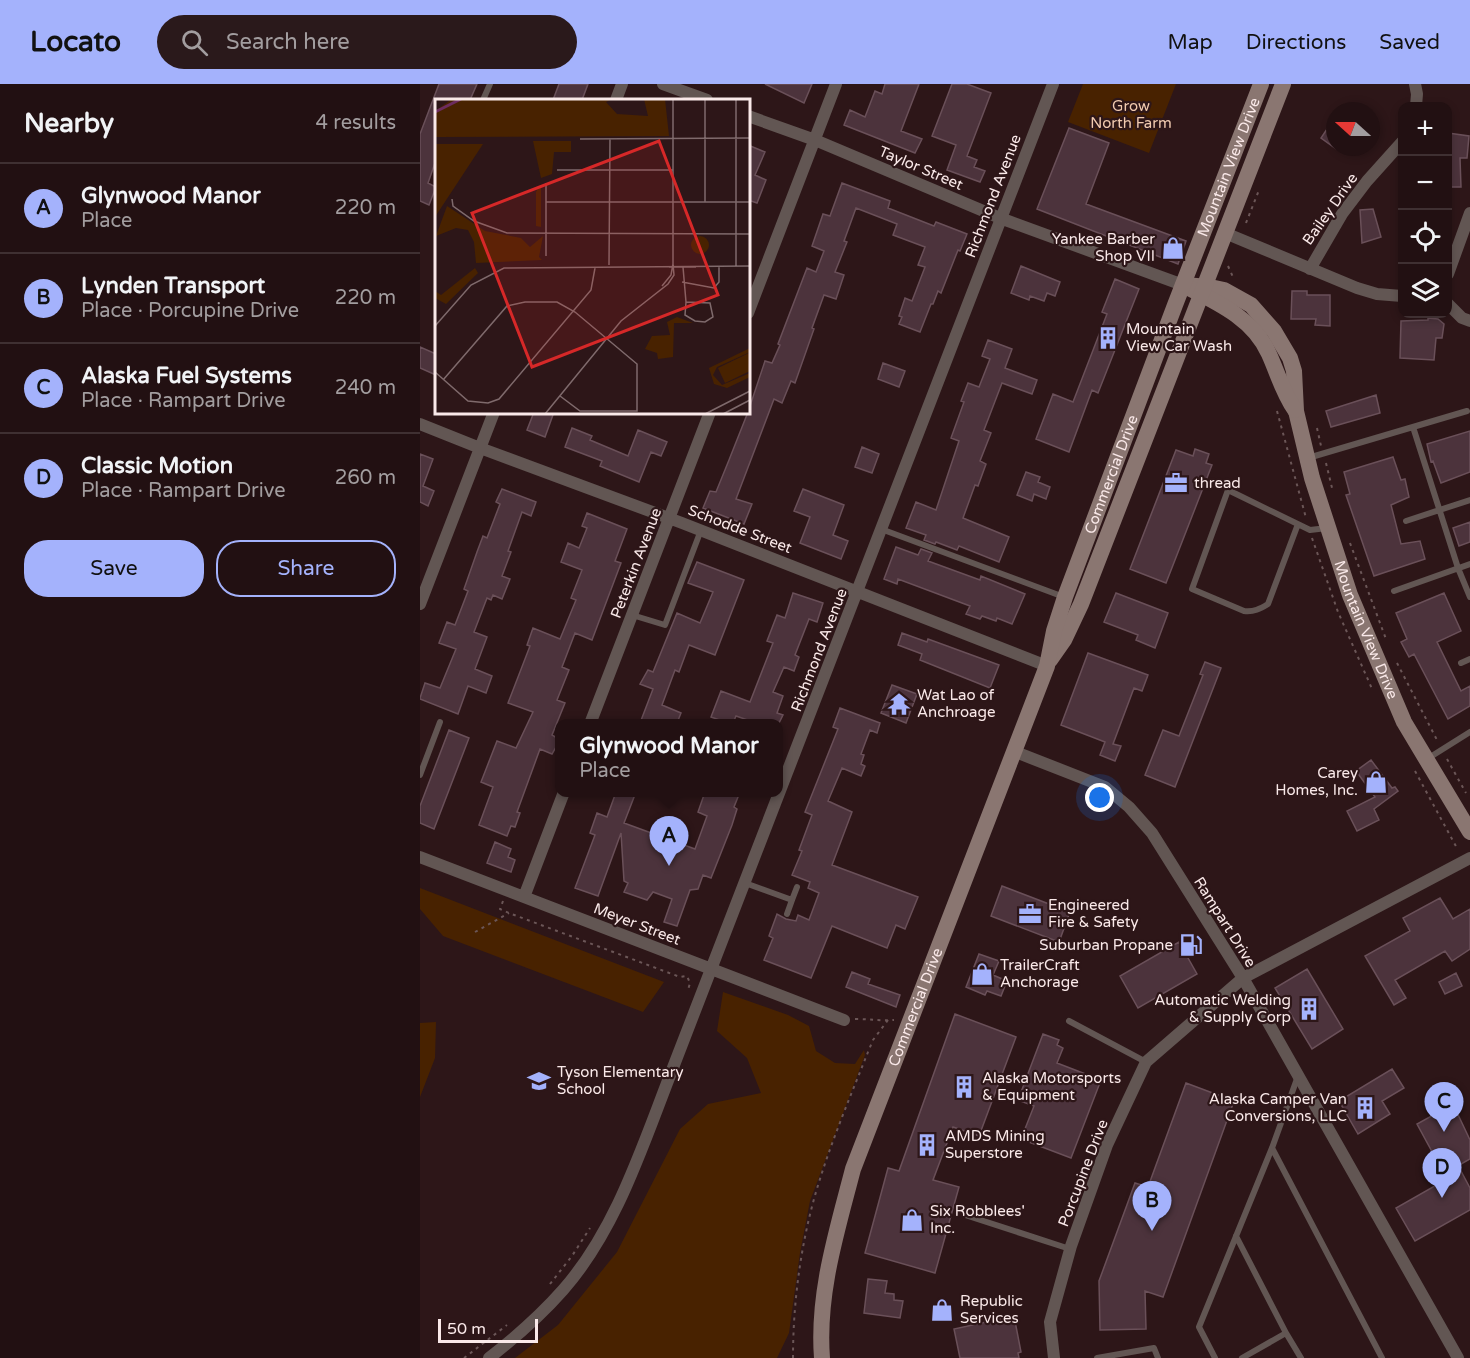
<!DOCTYPE html>
<html lang="en">
<head>
<meta charset="utf-8">
<style>
	:root { --surface:#221012; --page:#2a191b; --text:#f1f3f6; --muted:#a29d9f; --line:#3f3032; --accent:#a4b2fc }
	body { margin:0; font-family:"Varela Round",sans-serif; background:var(--page); color:var(--text) }
	.controls { position:absolute; right:18px; top:18px; display:grid; overflow:hidden; border-radius:12px; box-shadow:0 3px 9px #0003 }
	.controls button { width:54px; height:54px; display:grid; place-items:center; padding:0; border:0; border-bottom:2px solid var(--line); background:var(--surface); color:var(--text); font:30px sans-serif }
	.compass { position:absolute; left:906px; top:18px; width:54px; height:54px; border-radius:50%; background:var(--surface); box-shadow:0 3px 9px #0003; rotate:291deg }
	.scale { position:absolute; left:18px; bottom:15px; width:100px; box-sizing:border-box; padding-left:6px; border:3px solid #fae9e9; border-top:0; font-size:16px; line-height:21px; white-space:nowrap; color:#fae9e9; -webkit-text-stroke:4px #2d1618; paint-order:stroke }
	.you { position:absolute; left:680px; top:714px; width:21px; height:21px; margin:-15px; border:4px solid #fff; border-radius:50%; background:#1a73e8; box-shadow:0 0 0 9px #1a73e833 }
	.badge { display:grid; place-items:center; width:39px; height:39px; border-radius:50%; background:var(--accent); color:#111; font-size:20px; font-weight:700 }
	.pin { position:absolute; translate:-50% -50px; filter:drop-shadow(0 2px 3px #0008) }
	.pin::after { content:''; position:absolute; top:32px; width:21px; height:18px; background:inherit; clip-path:polygon(0 0,100% 0,50% 100%) }
	.popup { position:absolute; left:135px; top:635px; width:228px; height:78px; box-sizing:border-box; display:grid; place-content:center; border-radius:12px; background:var(--surface); filter:drop-shadow(0 2px 4px #0005); font-size:20px; white-space:nowrap; color:var(--muted) }
	.popup b { font-size:22px; color:var(--text) }
	.popup::after { content:''; position:absolute; left:50%; top:100%; margin-left:-12px; border:12px solid transparent; border-top-color:var(--surface) }
	.list { margin:0; padding:0; list-style:none }
	h2 { display:flex; justify-content:space-between; align-items:center; height:78px; margin:0; padding:0 24px; font-size:26px }
	h2 small { font-size:20px; font-weight:400; color:var(--muted) }
	.list li { display:grid; grid-template-columns:39px 1fr auto; gap:18px; align-items:center; box-sizing:border-box; height:90px; padding:0 24px; border-top:2px solid var(--line) }
	.list b { display:block; font-size:22px; white-space:nowrap }
	.list p { margin:0; font-size:20px; white-space:nowrap; color:var(--muted) }
	.list em { font-size:20px; font-style:normal; color:var(--muted) }
	.actions { display:flex; gap:12px; padding:18px 24px }
	.actions a { flex:1; padding:14px 0; border:2px solid var(--accent); border-radius:24px; text-align:center; font-size:21px; color:var(--accent) }
	.actions .main { background:var(--accent); color:#111 }
	.icon { flex:none; width:33px; height:33px; fill:none; stroke:currentColor; stroke-width:2; stroke-linecap:round; stroke-linejoin:round }
	.map { position:relative; flex:none; width:1050px; height:1274px; overflow:hidden }
	header { display:flex; align-items:center; gap:36px; box-sizing:border-box; height:84px; padding:0 30px; background:var(--accent); color:#111 }
	header strong { font-size:28px }
	nav { display:flex; gap:33px; margin-inline-start:auto; font-size:21px }
	.search { width:420px; height:54px; background:var(--page); display:flex; align-items:center; gap:15px; box-sizing:border-box; padding:0 21px; border-radius:33px; color:var(--muted); font-size:22px }
	main { display:flex }
	aside { flex:1; background:var(--surface) }
	.map>svg:first-child { display:block }
	.green { fill:#482200 }
	.building { fill:#4c333c; stroke:#6a5059; stroke-width:1.5 }
	.lines { fill:none; stroke-linecap:round; stroke-linejoin:round }
	.path { stroke:#6b5657; stroke-width:2; stroke-dasharray:3 4.5; stroke-linecap:butt }
	.lane { stroke:#625653; stroke-width:6 }
	.street { stroke:#625653; stroke-width:12 }
	.secondary { stroke:#8a7671; stroke-width:16 }
	.labels { text-anchor:middle; dominant-baseline:central; stroke-width:4.5; stroke-linejoin:round; paint-order:stroke }
	.park-label { font-size:15px; fill:#f2cbb0; stroke:#2d1618 }
	.street-label { font-size:15px; fill:#fae9e9; stroke:#2d1618 }
	.poi-label { font-size:15px; fill:#fae9e9; stroke:#2d1618; text-anchor:start }
	.inset-river { fill:none; stroke:#6c2c5f; stroke-width:3 }
	.inset-road { fill:none; stroke:#7f6a6c; stroke-width:1.5 }
	.view { fill:#d62828; fill-opacity:0.15; stroke:#d62828; stroke-width:3 }
	.inset-edge { fill:none; stroke:#fae9e9; stroke-width:3 }
</style>
</head>
<body>
<header>
<strong>Locato</strong>
<div class="search"><svg class="icon" aria-label="search" viewBox="0 0 24 24"><circle cx="10" cy="10" r="6"/><path d="M15 15l6 6"/></svg>Search here</div>
<nav><a>Map</a><a>Directions</a><a>Saved</a></nav>
</header>
<main>
<aside>
<h2>Nearby<small>4 results</small></h2>
<ul class="list">
<li><span class="badge">A</span><div><b>Glynwood Manor</b><p>Place</p></div><em>220 m</em></li>
<li><span class="badge">B</span><div><b>Lynden Transport</b><p>Place · Porcupine Drive</p></div><em>220 m</em></li>
<li><span class="badge">C</span><div><b>Alaska Fuel Systems</b><p>Place · Rampart Drive</p></div><em>240 m</em></li>
<li><span class="badge">D</span><div><b>Classic Motion</b><p>Place · Rampart Drive</p></div><em>260 m</em></li>
</ul>
<div class="actions"><a class="main">Save</a><a>Share</a></div>
</aside>
<div class="map">
<svg width="1050" height="1274" viewBox="0 0 1050 1274">
	<rect width="100%" height="100%" fill="#2d1618"/>
	<!-- green -->
	<path class="green" d="M663,0H756L729,69L648,38Z
		M0,804L244,898L223,928L23,852L0,825Z
		M303,908L368,931L389,942L396,967L415,979L435,980L444,966L445,971L390,1117L380,1169L369,1249L357,1274H95L138,1241L197,1168L260,1045L288,1020L341,1009L327,974L297,947Z
		M16,938L15,974L0,1013V939Z"/>
	<!-- building -->
	<path class="building" d="M19,0H57L50,16H16V76L8,99L16,103L9,121L0,117V50Z
		M139,0H168L162,16H133Z
		M345,0H392L384,19Z
		M465,0H499L481,47L502,55L495,69L424,41L430,26L445,33L455,7L462,10Z
		M532,0H547L571,9L547,72L557,76L554,83L565,87L560,98L527,86L536,61L512,52Z
		M915,33V64L901,54Z
		M649,44L689,59L666,120L766,157L758,180L617,125Z
		M1028,49L1049,52L1047,74H1040L1041,103H1028Z
		M328,61L345,68L335,91L346,96L337,119L328,116Z
		M422,99L470,117L468,124L514,142L516,138L547,150L540,167L538,166L521,209L518,207L513,220H511L500,248L479,240L482,233L479,232L485,214L492,217L505,183L498,181L505,163L473,151L477,140L436,124L424,157L427,158L415,188L424,191L416,215L404,211L392,244L394,245L375,299L371,297L362,319L354,315L316,415L332,420L324,440L283,424L290,407L296,408L309,376L328,328L345,277L352,279L360,261L358,260L387,184L396,188L404,167L392,162L403,130L410,132Z
		M953,125L961,153L942,159L940,126Z
		M601,182L640,198L635,212L627,209L624,217L610,212L609,216L591,209Z
		M695,195L719,205L678,309L672,306L649,368L616,355L633,310L653,318L687,230L682,228Z
		M872,207H887V211H910V242L895,241L896,235H871Z
		M1008,234L1018,235L1024,240L1022,254H1016L1014,276L980,274L981,237L1008,236Z
		M568,256L592,265L585,284L617,296L612,310L582,299L564,346L571,349L560,377L566,380L558,402L555,401L543,434L589,453L579,478L539,462L537,466L516,458L515,460L504,456L506,451L486,444L496,418L516,426L539,357L531,354L544,318L541,317L548,299L559,303L570,275L562,272Z
		M0,263L16,270V291L0,284Z
		M463,279L485,287L479,303L458,295Z
		M956,311L960,329L911,343L906,327Z
		M114,328H134L125,353L107,346Z
		M152,344L172,352L170,356L208,372L218,346L247,358L241,372L231,368L219,398L180,382L182,377L145,363Z
		M1050,347V388L1021,399L1013,377L1011,378L1007,360Z
		M442,363L459,370L452,389L435,383Z
		M775,365L789,370L786,379L792,381L746,499L710,485L756,366L773,372Z
		M0,370L13,375L3,402L14,407L8,422L0,418Z
		M973,373L981,396L985,395L989,413L971,421L981,460L1000,457L1005,475L954,492L926,411L930,410L924,388Z
		M606,388L620,393L618,398L630,403L626,415L614,410L612,417L597,411Z
		M82,405L116,418L111,432L102,428L88,467L91,468L82,492L90,495L82,515L73,511L71,516L67,514L54,548L67,553L55,585L72,592L66,609L48,602L38,630L0,615V614L5,599L20,604L36,565L19,559L27,538L35,541L48,507L44,505L57,468L63,452L67,454L80,420L76,418Z
		M383,405L424,421L413,451L428,457L421,475L380,459L390,433L374,427Z
		M167,429L207,445L195,477L201,479L172,556L155,549L142,583L149,586L137,616L145,619L132,651L140,656L132,670L120,665L97,728L100,729L95,743L91,742L87,752L59,741L73,703L61,698L77,657L96,664L113,628L88,619L110,562L107,561L113,544L140,555L156,516L151,514L162,486L141,478L148,459L159,464L167,444L162,442Z
		M1050,438V458L1039,462L1033,444Z
		M476,463L498,471L501,465L512,469L508,477L560,496L561,492L605,510L592,540L577,534L576,537L562,532L560,535L546,530L550,522L478,495L477,500L464,495Z
		M277,478L324,496L295,571L269,561L259,588L255,586L242,621L261,629L257,639H220L233,605L220,600L228,586L233,588L257,529L280,539L293,508L268,499Z
		M373,509L403,519L397,538L389,535L375,571L379,573L374,587L364,583L353,608L363,612L357,629L363,631L359,639H336L316,632L313,639H308L291,633L301,607L330,618L353,559L347,557L357,531L365,534Z
		M696,509L748,529L735,564L716,556L718,551L684,538Z
		M1024,509L1041,547L1017,558L1041,607L1050,602V622L1028,635L994,570L989,573L981,558L987,555L976,529Z
		M482,549L507,558L508,555L579,581L570,604L500,576L502,570L478,561Z
		M668,569L728,591L722,607L714,604L693,660L701,662L695,677L680,671L685,658L641,641Z
		M785,578L801,584L755,703L725,691L743,646L759,652L783,591L780,590Z
		M472,601L497,610L486,639L461,629Z
		M420,624L460,639L457,649L450,646L441,670L444,671L441,680L445,682L441,692L422,684L408,717L432,728L412,781L498,813L485,845L476,841L467,864L412,842L391,894L344,876L353,854L349,852L357,830L366,835L376,837L378,831L389,836L399,809L388,804L390,798L372,791L382,767L379,766L392,731L385,728L418,645L413,643Z
		M29,646L49,654L14,745L0,739V722Z
		M951,676L972,704L975,703L978,707L954,725L959,736L937,747L927,727L955,713L936,687Z
		M200,708H216L204,739L275,765L287,732L278,728L285,708H320L314,723L317,725L312,741L291,794L283,791L278,805L270,806L257,842L244,838L252,815L233,808L227,816L204,808L208,799L204,797L201,749L178,812L155,804L175,751L170,749L177,729L187,733L195,711L198,712Z
		M75,758L91,765L88,773L95,776L91,788L67,779Z
		M582,802L650,828L639,858L571,832Z
		M1020,814L1033,835L1050,825V865L1032,877L1025,867L975,896L986,914L974,921L945,872L990,847L983,834Z
		M759,858L777,890L718,924L700,892Z
		M559,870L579,877L573,891L587,897L581,912L567,907L565,911L546,903Z
		M887,885L923,945L892,965L855,904Z
		M432,888L450,895L448,900L480,911L476,923L426,903Z
		M1036,889L1042,902L1025,910L1019,898Z
		M535,930L596,953L559,1052L533,1043L513,1096L539,1103L515,1189L445,1169L468,1084L479,1087Z
		M623,950L639,956L637,961L643,964L637,979L681,996L651,1074L601,1055L614,1022L598,1016Z
		M972,985L984,1004L962,1017L970,1030L938,1050L919,1017Z
		M766,999L814,1017L743,1213L725,1207L726,1245L680,1246L679,1197L715,1099L728,1103Z
		M1033,1020L1050,1056V1075L1036,1083L1028,1068L1016,1075L997,1040Z
		M1041,1087L1050,1104V1126L995,1157L976,1124Z
		M448,1195L467,1197L465,1209L474,1210V1216L483,1217L480,1234L444,1229Z
		M594,1232L601,1268L598,1269L599,1274H540L534,1245Z"/>
	<g class="lines">
		<!-- path -->
		<path class="path" d="M826,139L839,106
			M808,182L813,193
			M857,327L886,434
			M897,344L901,362
			M906,379L913,408
			M892,454L918,528L953,607
			M930,459L966,555
			M977,579L1017,656
			M1027,675L1046,709
			M995,687L1038,766
			M83,817L80,825L89,829L260,893L267,892L270,899L268,906
			M55,848L89,829
			M435,935C449,935 460,937 474,936
			M130,1200L152,1172L170,1144
			M44,1274L87,1241
			M373,1274C373,1221 380,1166 394,1115C408,1065 429,1016 448,968L453,956L468,936"/>
		<!-- lane -->
		<path class="lane" d="M63,16L70,0
			M993,343L1038,484L1050,513
			M888,374L1047,327
			M986,437L1050,416
			M878,440L848,520C840,525 834,528 824,527L772,505L808,406L890,446L907,444
			M461,445L644,513
			M974,507L1050,480
			M212,531L245,541L281,446
			M1041,579L1050,575
			M1007,675L1050,648
			M0,691L20,638
			M325,799L372,816L377,803
			M367,830L372,816
			M649,937L726,978
			M852,1064L962,1274
			M545,1131L650,1165
			M816,1152L866,1249
			M677,1274L734,1264L738,1274
			M795,1274L779,1243L852,1064L878,992
			M822,1274L866,1249L881,1274"/>
		<!-- street -->
		<path class="street" d="M243,0L287,16
			M995,0L997,10L996,22
			M196,16L202,0
			M328,32L395,56L580,134L763,201
			M805,149L937,204L957,210L982,212
			M890,185L922,130L947,97L982,58
			M1028,190L1050,129
			M1028,220L1042,234L1050,237
			M328,229L416,0
			M0,340L60,364L262,439L627,582
			M0,520L74,328
			M170,640L290,328
			M593,667L685,703L709,723L732,749L823,894L1038,1274
			M0,773L424,936
			M104,813L144,708
			M69,1274C96,1253 121,1231 143,1206C195,1147 221,1066 249,994L633,0
			M634,1274L630,1238L651,1162L687,1061L726,978L823,894L1050,774"/>
		<!-- secondary -->
		<g class="secondary">
			<path id="s1" d="M763,201L790,203L804,206L831,221L854,247L870,274L874,287L876,327L892,394L930,511L984,638L1050,748"/>
			<path d="M771,205C801,220 835,237 849,270C858,290 863,309 875,326"/>
			<path d="M630,576L644,556L661,520L863,0"/>
			<path id="s2" d="M402,1274C397,1209 417,1147 433,1085L627,582L634,547L645,513L755,221L841,0"/>
		</g>
	</g>
	<!-- icons -->
	<defs>
		<g id="shop-bare" transform="scale(1.8)"><path d="M-5-2.5h2.3a2.7 3.5 0 0 1 5.4 0H5L5.5 6h-11ZM-1.5-2.5h3a1.5 2.3 0 0 0-3 0Z" fill="#a4b2fc" stroke="#2d1618" stroke-width="2.5" paint-order="stroke"/></g>
		<g id="building-bare" transform="scale(1.8)"><path d="M-4-6H4V6H1V3H-1V6H-4ZM-2.5-4.3h1.7v1.8h-1.7ZM.8-4.3h1.7v1.8H.8ZM-2.5-1h1.7V.8h-1.7ZM.8-1h1.7V.8H.8Z" fill="#a4b2fc" stroke="#2d1618" stroke-width="2.5" paint-order="stroke"/></g>
		<g id="office-bare" transform="scale(1.8)"><path d="M-6-3h4V-5.5h4V-3h4V5H-6ZM-1-4.5V-3h2v-1.5ZM-6 0V1H6V0Z" fill="#a4b2fc" stroke="#2d1618" stroke-width="2.5" paint-order="stroke"/></g>
		<g id="temple-bare" transform="scale(1.8)"><path d="M0-6L5-2H3V0L6.5 2.5H4V6H1.5V3h-3V6H-4V2.5H-6.5L-3 0V-2H-5Z" fill="#a4b2fc" stroke="#2d1618" stroke-width="2.5" paint-order="stroke"/></g>
		<g id="fuel-bare" transform="scale(1.8)"><path d="M-5.5-6h7V0h2V4h1.3V-2.5L3-4.5l.8-.8L6-3V5H2.5V1h-1V6h-7ZM-4.2-4.7v3.2H.2V-4.7Z" fill="#a4b2fc" stroke="#2d1618" stroke-width="2.5" paint-order="stroke"/></g>
		<g id="school-bare" transform="scale(1.8)"><path d="M0-5L7-2L0 1L-7-2ZM-4 1L0 2.5L4 1V4Q0 6-4 4Z" fill="#a4b2fc" stroke="#2d1618" stroke-width="2.5" paint-order="stroke"/></g>
	</defs>
	<g fill-rule="evenodd">
		<use href="#shop-bare" x="753" y="164"/>
		<use href="#building-bare" x="688" y="254"/>
		<use href="#office-bare" x="756" y="399"/>
		<use href="#temple-bare" x="479" y="620"/>
		<use href="#shop-bare" x="956" y="698"/>
		<use href="#office-bare" x="610" y="830"/>
		<use href="#fuel-bare" x="771" y="861"/>
		<use href="#shop-bare" x="562" y="890"/>
		<use href="#building-bare" x="889" y="925"/>
		<use href="#school-bare" x="119" y="997"/>
		<use href="#building-bare" x="544" y="1003"/>
		<use href="#building-bare" x="945" y="1024"/>
		<use href="#building-bare" x="507" y="1061"/>
		<use href="#shop-bare" x="492" y="1136"/>
		<use href="#shop-bare" x="522" y="1226"/>
	</g>
	<g class="labels">
		<!-- park labels -->
		<g class="park-label">
			<text x="711" y="22">Grow<tspan x="711" dy="17">North Farm</tspan></text>
		</g>
		<!-- street labels -->
		<g class="street-label">
			<text transform="translate(501 84) rotate(23)">Taylor Street</text>
			<text stroke="none"><textPath href="#s2" startOffset="1263">Mountain View Drive</textPath></text>
			<text transform="translate(573 112) rotate(-69)">Richmond Avenue</text>
			<text transform="translate(910 125) rotate(-55)">Bailey Drive</text>
			<text stroke="none"><textPath href="#s2" startOffset="934">Commercial Drive</textPath></text>
			<text transform="translate(320 445) rotate(21)">Schodde Street</text>
			<text transform="translate(216 479) rotate(-69)">Peterkin Avenue</text>
			<text stroke="none"><textPath href="#s1" startOffset="422">Mountain View Drive</textPath></text>
			<text transform="translate(399 566) rotate(-69)">Richmond Avenue</text>
			<text transform="translate(805 838) rotate(58)">Rampart Drive</text>
			<text transform="translate(217 840) rotate(21)">Meyer Street</text>
			<text stroke="none"><textPath href="#s2" startOffset="366">Commercial Drive</textPath></text>
			<text transform="translate(663 1089) rotate(-69)">Porcupine Drive</text>
		</g>
		<!-- poi labels -->
		<g class="poi-label">
			<text x="735" y="155" text-anchor="end">Yankee Barber<tspan x="735" dy="17">Shop VII</tspan></text>
			<text x="706" y="245">Mountain<tspan x="706" dy="17">View Car Wash</tspan></text>
			<text x="774" y="399">thread</text>
			<text x="497" y="611">Wat Lao of<tspan x="497" dy="17">Anchroage</tspan></text>
			<text x="938" y="689" text-anchor="end">Carey<tspan x="938" dy="17">Homes, Inc.</tspan></text>
			<text x="628" y="821">Engineered<tspan x="628" dy="17">Fire &amp; Safety</tspan></text>
			<text x="753" y="861" text-anchor="end">Suburban Propane</text>
			<text x="580" y="881">TrailerCraft<tspan x="580" dy="17">Anchorage</tspan></text>
			<text x="871" y="916" text-anchor="end">Automatic Welding<tspan x="871" dy="17">&amp; Supply Corp</tspan></text>
			<text x="137" y="988">Tyson Elementary<tspan x="137" dy="17">School</tspan></text>
			<text x="562" y="994">Alaska Motorsports<tspan x="562" dy="17">&amp; Equipment</tspan></text>
			<text x="927" y="1015" text-anchor="end">Alaska Camper Van<tspan x="927" dy="17">Conversions, LLC</tspan></text>
			<text x="525" y="1052">AMDS Mining<tspan x="525" dy="17">Superstore</tspan></text>
			<text x="510" y="1127">Six Robblees'<tspan x="510" dy="17">Inc.</tspan></text>
			<text x="540" y="1217">Republic<tspan x="540" dy="17">Services</tspan></text>
		</g>
	</g>
	<!-- overview -->
	<g transform="translate(15 15)">
		<rect width="315" height="315" fill="#2d1618"/>
		<path d="M17,0H177L171,3L182,15L213,17L209,0H230L234,37L0,38V12ZM98,42H136V53H119L117,75L106,79ZM0,45H48L0,118ZM105,86L106,87V128L101,127V93ZM12,107L50,132L86,139L95,148L108,137L104,158L107,161L41,164L39,143L33,131L21,129L1,137ZM256 146a9 9 0 1 1 18 0a9 9 0 1 1-18 0ZM40,169L43,174L11,205L0,199V192L6,196ZM242,218L258,224H239L238,258L223,260L222,254L210,250L217,237L235,236L232,223ZM315,249V253L282,268L278,276L287,286L315,274V278L292,289L279,285L274,269ZM314,254L315,272L290,284L283,269Z" fill="#482200"/>
		<path class="inset-river" d="M0,13L26,0"/>
		<path class="inset-road" d="M145,40L315,39M122,71H238M17,100L18,107L39,122L72,134L315,135M111,103H315M270,103V0M111,157V84M174,166L175,40M301,167V0M234,168H261M248,168L251,203M247,183L279,189L284,183V168M227,187L236,176L238,165V0M251,203L275,204L278,218L270,223L260,222L250,216ZM0,227L36,186L69,169L315,167M0,273L33,302L53,304L64,300L156,191L160,169M8,281L72,207L90,203H122L140,213L202,265V312H145L125,297M110,315L186,222L233,185L239,176L238,165M270,315L315,292M288,315L315,301"/>
		<path class="view" d="M224,42L283,196L97,268L37,114Z"/>
		<rect width="315" height="315" class="inset-edge"/>
	</g>
</svg>
<div class="controls">
<button>+</button>
<button>−</button>
<button><svg class="icon" aria-label="locate" viewBox="0 0 24 24"><circle cx="12" cy="12" r="6"/><path d="M12 2v4M12 18v4M2 12h4M18 12h4"/></svg></button>
<button><svg class="icon" aria-label="layers" viewBox="0 0 24 24"><path d="M12 4l9 5-9 5-9-5zM3 14l9 5 9-5"/></svg></button>
</div>
<svg class="compass" viewBox="-18 -18 36 36"><path d="M0-13l5 13h-10z" fill="#e53935"/><path d="M0 13l5-13h-10z" fill="#a29d9f"/></svg>
<div class="scale">50 m</div>
<div class="you"></div>
<div class="pin badge" style="left:249px;top:782px">A</div>
<div class="popup"><b>Glynwood Manor</b>Place</div>
<div class="pin badge" style="left:732px;top:1147px">B</div>
<div class="pin badge" style="left:1024px;top:1048px">C</div>
<div class="pin badge" style="left:1022px;top:1114px">D</div>
</div>
</main>
</body>
</html>
